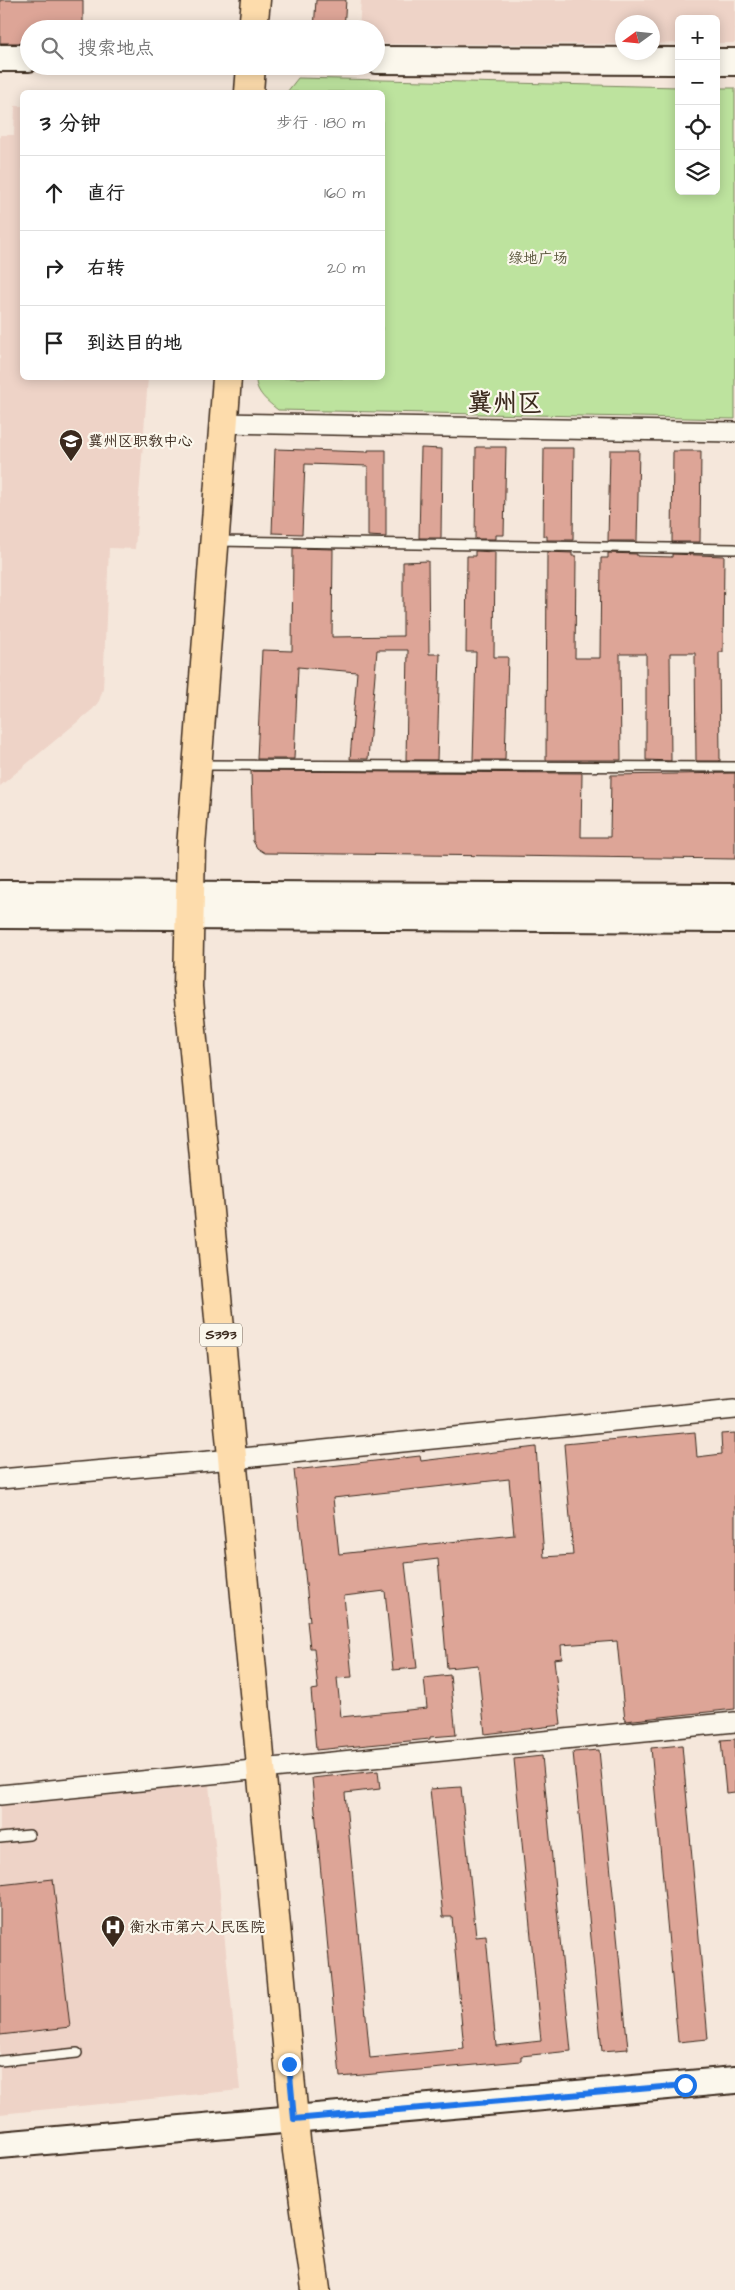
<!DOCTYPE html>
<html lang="zh">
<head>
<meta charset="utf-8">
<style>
	:root { --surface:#fff; --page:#f6f6f6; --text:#222; --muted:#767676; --line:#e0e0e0 }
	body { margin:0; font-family:"Architects Daughter","LXGW WenKai TC",sans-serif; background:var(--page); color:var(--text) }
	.controls { position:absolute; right:15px; top:15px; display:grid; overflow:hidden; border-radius:8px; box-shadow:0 2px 12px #0003 }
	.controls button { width:45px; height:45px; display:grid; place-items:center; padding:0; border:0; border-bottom:1px solid var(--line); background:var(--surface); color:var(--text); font:25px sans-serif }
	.compass { position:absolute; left:615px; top:15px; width:45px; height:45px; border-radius:50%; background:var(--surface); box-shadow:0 2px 12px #0003; rotate:255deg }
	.stop { position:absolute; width:15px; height:15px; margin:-11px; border:4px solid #1a73e8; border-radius:50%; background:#fff }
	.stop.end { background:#1a73e8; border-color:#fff; box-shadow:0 1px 5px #0008 }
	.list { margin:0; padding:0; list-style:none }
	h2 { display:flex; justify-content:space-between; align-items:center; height:65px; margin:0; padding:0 20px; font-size:21px }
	h2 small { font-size:16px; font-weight:400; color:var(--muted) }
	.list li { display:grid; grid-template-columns:32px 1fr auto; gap:15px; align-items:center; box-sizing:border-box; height:75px; padding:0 20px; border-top:1px solid var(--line) }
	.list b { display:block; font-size:19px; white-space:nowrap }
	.list em { font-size:16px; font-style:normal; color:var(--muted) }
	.icon { flex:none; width:28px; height:28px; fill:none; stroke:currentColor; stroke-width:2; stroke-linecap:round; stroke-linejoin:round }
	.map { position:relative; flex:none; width:735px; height:2290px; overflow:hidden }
	.search { position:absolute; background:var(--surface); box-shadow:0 2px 12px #0003; left:20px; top:20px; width:365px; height:55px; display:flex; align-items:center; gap:12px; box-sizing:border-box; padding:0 18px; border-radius:28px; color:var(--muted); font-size:19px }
	.panel { position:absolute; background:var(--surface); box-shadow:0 2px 12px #0003; left:20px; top:90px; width:365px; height:290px; border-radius:8px }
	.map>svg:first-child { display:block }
	.built { fill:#eed3c7 }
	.green { fill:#bde39e; stroke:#7c865e }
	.building { fill:#dda597; stroke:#3b2a1e; fill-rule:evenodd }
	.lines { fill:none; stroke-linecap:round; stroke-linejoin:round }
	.lane-casing { stroke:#3b2a1e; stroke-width:12 }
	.street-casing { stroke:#3b2a1e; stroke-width:22 }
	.secondary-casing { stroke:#3b2a1e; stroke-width:30 }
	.primary-casing { stroke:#3b2a1e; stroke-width:31 }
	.lane { stroke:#fbf7ec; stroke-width:9 }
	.street { stroke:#fbf7ec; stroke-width:19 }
	.secondary { stroke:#fbf7ec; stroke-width:26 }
	.primary { stroke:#fddcac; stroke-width:28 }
	.route { stroke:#1a73e8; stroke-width:6 }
	.labels { text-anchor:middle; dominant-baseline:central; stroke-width:4.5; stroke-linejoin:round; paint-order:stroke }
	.shield { fill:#fbf7ec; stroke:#75685c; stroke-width:1 }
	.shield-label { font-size:14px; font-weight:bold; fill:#3b2a1e }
	.park-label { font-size:15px; fill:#5c583e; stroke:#fbf7ec }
	.poi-label { font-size:15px; fill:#3b2a1e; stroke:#fbf7ec; text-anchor:start }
	.town-label { font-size:25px; font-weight:bold; fill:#3b2a1e; stroke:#fbf7ec }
</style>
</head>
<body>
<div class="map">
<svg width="735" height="2290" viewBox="0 0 735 2290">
	<rect width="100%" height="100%" fill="#f5e7db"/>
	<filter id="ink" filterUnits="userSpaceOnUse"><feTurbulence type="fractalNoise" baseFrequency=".02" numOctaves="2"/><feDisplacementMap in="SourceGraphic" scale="10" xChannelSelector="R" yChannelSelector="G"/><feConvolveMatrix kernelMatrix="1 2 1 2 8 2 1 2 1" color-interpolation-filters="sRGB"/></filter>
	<g filter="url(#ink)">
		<!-- built -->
		<path class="built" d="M361,0H735V43H716V19H679V43L653,44L652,22H622V44H376V29H359Z
			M15,106H22V378H148L135,549L109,548L103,689L99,701L93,709L0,786V135H14Z
			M209,1785L240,2090L0,2114V1806Z"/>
		<!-- green -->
		<path class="green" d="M298,78L679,87V191H716V88H735V419L278,410C268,402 255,392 256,378H382V92H287Z"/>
		<!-- building -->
		<path class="building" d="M0,0H83V29H29V43H0Z
			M316,0H346L344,29H314Z
			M476,447H506L504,535H496V539H475Z
			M421,448L442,449L441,538H419Z
			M544,448H574L573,540H547V536H543Z
			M275,449L368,452V450H386V537L368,536V466L305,464L302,534L272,533Z
			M610,450H639L637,541H608Z
			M673,451H701L700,542H672Z
			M293,548L333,549L332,637L403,636V562L428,561L429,654H440L437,760H406L408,650H377L368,759H350L357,672L298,667L294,759H257L262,650L292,651Z
			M475,551L495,552L494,657H508L505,760H473L476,652H466L467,556H475Z
			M547,552L572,553V556H576L575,658H600L601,558H608V553L637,554V556L672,557V554L724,556L723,652H719L720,761H696L695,653H670L671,761L646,760V654H620L621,760H546Z
			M251,771L582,773L581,837H610L611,775L735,773V859L265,853L257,848L253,841Z
			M695,1432L697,1457L722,1454L721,1434L735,1433V1709L625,1721L617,1641L561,1645L562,1658L554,1659L561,1725L485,1734L478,1665L447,1668L438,1559L405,1563L417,1668L393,1670L385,1591L344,1596L352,1677L337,1678L341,1717L427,1708L424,1678L450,1675L456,1735L430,1737V1739L316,1750L311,1690L318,1689L314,1648H310L307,1621H310L294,1470L420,1456L421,1461L536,1447L544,1557L573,1555L564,1444ZM509,1479L514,1535L339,1554L333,1498Z
			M735,1739V1792L726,1793L721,1740Z
			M682,1745L708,2039L678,2042L651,1748Z
			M599,1750L628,2049L602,2051L573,1752Z
			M542,1756L571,2051L521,2056V2061L340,2077L312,1778L378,1771L380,1789L345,1793L370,2058L464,2049L452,1917H443L430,1789L461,1787L476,1937L486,1936L496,2046L541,2041L514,1759Z
			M53,1879L70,2027L0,2035V1885Z"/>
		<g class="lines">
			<!-- lane casing -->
			<g class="lane-casing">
				<path id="lane" d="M217,541L735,549
					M200,765L735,767
					M0,1838L29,1835
					M0,2061L77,2053"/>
			</g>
			<!-- street casing -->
			<g class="street-casing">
				<path id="street" d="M223,423L735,432
					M0,1479L233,1459L735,1409
					M0,1795L735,1722"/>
			</g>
			<!-- secondary casing -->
			<g class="secondary-casing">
				<path id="secondary" d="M0,58H29
					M376,60L679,61
					M716,62H735
					M0,894L735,897
					M0,915L735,919
					M0,2145L735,2080"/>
			</g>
			<!-- primary casing -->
			<g class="primary-casing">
				<path id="primary" d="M253,29L256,0
					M249,92L251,66
					M227,378L191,847L188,987L297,2151L316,2290"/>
			</g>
			<!-- lane -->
			<use href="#lane" class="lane"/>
			<!-- street -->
			<use href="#street" class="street"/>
			<!-- secondary -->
			<use href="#secondary" class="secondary"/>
			<!-- primary -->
			<use href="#primary" class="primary"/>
		</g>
	</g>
	<g class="lines" filter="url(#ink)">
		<!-- route -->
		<path class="route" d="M289,2064L294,2119L685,2085"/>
	</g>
	<!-- icons -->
	<defs>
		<g id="school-pin" transform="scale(1.25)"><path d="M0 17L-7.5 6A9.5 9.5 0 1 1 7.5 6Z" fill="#3b2a1e" stroke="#fbf7ec"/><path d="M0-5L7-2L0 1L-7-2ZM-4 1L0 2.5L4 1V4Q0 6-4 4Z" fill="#fff"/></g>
		<g id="hospital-pin" transform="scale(1.25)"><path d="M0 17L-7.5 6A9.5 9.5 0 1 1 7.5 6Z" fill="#3b2a1e" stroke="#fbf7ec"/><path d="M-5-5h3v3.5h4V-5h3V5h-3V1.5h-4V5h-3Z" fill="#fff"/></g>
	</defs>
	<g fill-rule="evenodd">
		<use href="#school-pin" x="71" y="441"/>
		<use href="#hospital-pin" x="113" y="1927"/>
	</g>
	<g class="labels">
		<!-- shield labels -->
		<rect class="shield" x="200" y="1323.5" width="42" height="23" rx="4"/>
		<g class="shield-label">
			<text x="221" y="1335">S393</text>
		</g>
		<!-- park labels -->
		<g class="park-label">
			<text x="538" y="258">绿地广场</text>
		</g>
		<!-- poi labels -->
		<g class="poi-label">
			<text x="88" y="441">冀州区职教中心</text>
			<text x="130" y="1927">衡水市第六人民医院</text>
		</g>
		<!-- town labels -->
		<g class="town-label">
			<text x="505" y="403">冀州区</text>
		</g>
	</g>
</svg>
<div class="controls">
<button>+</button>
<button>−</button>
<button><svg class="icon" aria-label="locate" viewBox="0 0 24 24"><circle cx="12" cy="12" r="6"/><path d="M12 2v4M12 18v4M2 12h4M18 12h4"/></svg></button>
<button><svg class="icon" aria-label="layers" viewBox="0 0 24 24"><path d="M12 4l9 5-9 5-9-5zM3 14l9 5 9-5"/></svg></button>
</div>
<svg class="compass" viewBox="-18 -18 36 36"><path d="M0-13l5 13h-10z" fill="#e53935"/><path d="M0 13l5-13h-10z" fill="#767676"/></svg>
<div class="stop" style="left:685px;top:2085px"></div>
<div class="stop end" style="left:289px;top:2064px"></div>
<div class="search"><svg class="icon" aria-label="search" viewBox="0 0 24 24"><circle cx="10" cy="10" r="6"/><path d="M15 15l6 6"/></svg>搜索地点</div>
<section class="panel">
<h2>3 分钟<small>步行 · 180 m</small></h2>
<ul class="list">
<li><svg class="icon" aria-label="ahead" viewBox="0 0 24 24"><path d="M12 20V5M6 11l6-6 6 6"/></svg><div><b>直行</b></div><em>160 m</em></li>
<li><svg class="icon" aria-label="right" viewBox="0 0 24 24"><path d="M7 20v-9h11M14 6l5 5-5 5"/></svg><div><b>右转</b></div><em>20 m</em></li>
<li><svg class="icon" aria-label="arrive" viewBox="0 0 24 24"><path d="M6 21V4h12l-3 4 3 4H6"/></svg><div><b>到达目的地</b></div></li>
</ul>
</section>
</div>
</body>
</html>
